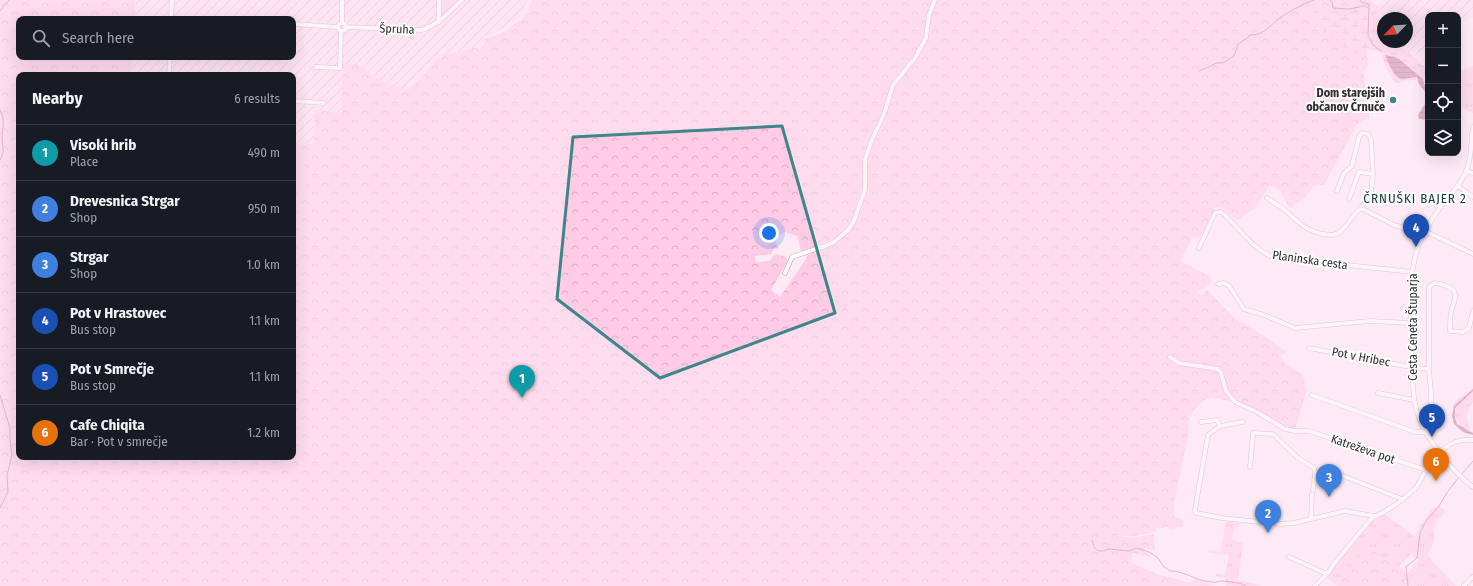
<!DOCTYPE html>
<html lang="en">
<head>
<meta charset="utf-8">
<style>
	:root { --surface:#171b24; --page:#242831; --text:#f1f3f6; --muted:#9ea1a6; --line:#363941; --accent:#ea580c }
	body { margin:0; font-family:"Fira Sans Condensed",sans-serif; background:var(--page); color:var(--text) }
	.controls { position:absolute; right:12px; top:12px; display:grid; overflow:hidden; border-radius:8px; box-shadow:0 4px 16px #0002 }
	.controls button { width:36px; height:36px; display:grid; place-items:center; padding:0; border:0; border-bottom:1px solid var(--line); background:var(--surface); color:var(--text); font:20px sans-serif }
	.compass { position:absolute; left:1377px; top:12px; width:36px; height:36px; border-radius:50%; background:var(--surface); box-shadow:0 4px 16px #0002; rotate:245deg }
	.you { position:absolute; left:769px; top:233px; width:14px; height:14px; margin:-10px; border:3px solid #fff; border-radius:50%; background:#1a73e8; box-shadow:0 0 0 6px #1a73e833 }
	.badge { display:grid; place-items:center; width:26px; height:26px; border-radius:50%; background:var(--accent); color:#fff; font-size:13px; font-weight:700 }
	.pin { position:absolute; translate:-50% -33px; filter:drop-shadow(0 1px 2px #0008) }
	.pin::after { content:''; position:absolute; top:21px; width:14px; height:12px; background:inherit; clip-path:polygon(0 0,100% 0,50% 100%) }
	.list { margin:0; padding:0; list-style:none }
	h2 { display:flex; justify-content:space-between; align-items:center; height:52px; margin:0; padding:0 16px; font-size:17px }
	h2 small { font-size:13px; font-weight:400; color:var(--muted) }
	.list li { display:grid; grid-template-columns:26px 1fr auto; gap:12px; align-items:center; box-sizing:border-box; height:56px; padding:0 16px; border-top:1px solid var(--line) }
	.list b { display:block; font-size:15px; white-space:nowrap }
	.list p { margin:0; font-size:13px; white-space:nowrap; color:var(--muted) }
	.list em { font-size:13px; font-style:normal; color:var(--muted) }
	.icon { flex:none; width:22px; height:22px; fill:none; stroke:currentColor; stroke-width:2; stroke-linecap:round; stroke-linejoin:round }
	.map { position:relative; flex:none; width:1473px; height:586px; overflow:hidden }
	.search { position:absolute; background:var(--surface); box-shadow:0 4px 16px #0002; left:16px; top:16px; width:280px; height:44px; display:flex; align-items:center; gap:10px; box-sizing:border-box; padding:0 14px; border-radius:8px; color:var(--muted); font-size:15px }
	.panel { position:absolute; background:var(--surface); box-shadow:0 4px 16px #0002; left:16px; top:72px; width:280px; height:388px; border-radius:8px }
	.map>svg:first-child { display:block }
	.industrial { fill:url(#industrial-furrows) }
	.grass { fill:url(#grass-tufts) }
	.forest { fill:url(#forest-crowns) }
	.wetland { fill:url(#wetland-marsh) }
	.garden { fill:#ffcbe5 }
	.water { fill:url(#water-rules) }
	.lines { fill:none; stroke-linecap:round; stroke-linejoin:round }
	.stream { stroke:#c1779e; stroke-width:1 }
	.minor-casing { stroke:#b59ea9; stroke-width:5 }
	.minor { stroke:#fff; stroke-width:4 }
	.marked { fill:none; stroke:#3e8688; stroke-width:3; stroke-linejoin:round }
	.poi-dot { fill:#3e8688; stroke:#fefefe; stroke-width:1.5 }
	.labels { text-anchor:middle; dominant-baseline:central; stroke-width:4; stroke-linejoin:round; paint-order:stroke }
	.street-label { font-size:12px; fill:#332a2e; stroke:#fefefe }
	.poi-label { font-size:12px; font-weight:bold; fill:#332a2e; stroke:#fefefe; text-anchor:end }
	.neighbourhood-label { font-size:13px; letter-spacing:1px; fill:#16393a; stroke:#fefefe }
</style>
</head>
<body>
<div class="map">
<svg width="1473" height="586" viewBox="0 0 1473 586">
	<defs>
		<pattern id="industrial-furrows" width="10" height="10" patternUnits="userSpaceOnUse"><rect width="10" height="10" fill="#fedded"/><path d="M-1 1l2-2M0 10L10 0M9 11l2-2" fill="none" stroke="#dabecc"/></pattern>
		<pattern id="grass-tufts" width="24" height="20" patternUnits="userSpaceOnUse"><rect width="24" height="20" fill="#ffcbe5"/><path d="M3 7l-1-3M5 7V3M7 7l1-3M15 17l-1-3M17 17v-4M19 17l1-3" fill="none" stroke="#dbaec5"/></pattern>
		<pattern id="forest-crowns" width="20" height="18" patternUnits="userSpaceOnUse"><rect width="20" height="18" fill="#ffcbe5"/><path d="M2 6a3 3 0 1 1 6 0M12 15a3 3 0 1 1 6 0" fill="none" stroke="#dbaec5"/></pattern>
		<pattern id="wetland-marsh" width="20" height="14" patternUnits="userSpaceOnUse"><rect width="20" height="14" fill="#ffcbe5"/><path d="M1 5h8M5 5V1M11 12h8M15 12V8" fill="none" stroke="#dbaec5"/></pattern>
		<pattern id="water-rules" width="6" height="5" patternUnits="userSpaceOnUse"><rect width="6" height="5" fill="#c1779e"/><path d="M0 2.5h6" fill="none" stroke="#9d6281"/></pattern>
	</defs>
	<rect width="100%" height="100%" fill="#feeaf4"/>
	<!-- industrial -->
	<path class="industrial" d="M135,0H527L521,16L486,39L484,48L479,50L477,48L467,49L435,60L431,67L412,89L401,88L381,82L360,65L342,113H332L314,144L293,143V75H131L132,57H293V19H135Z
		M1383,0H1473V17L1458,25V15H1428V50L1427,48L1414,56L1392,44L1391,42H1407V18H1383V29L1379,23L1376,13V9Z"/>
	<!-- grass -->
	<path class="grass" d="M442,0L459,1L441,18Z
		M1385,42H1391L1392,44C1399,47 1418,56 1420,64L1428,67V80L1418,71L1417,66L1395,53L1375,51Z
		M1473,66V113L1458,106V73Z
		M1473,388V402L1467,411V417L1468,424L1471,430C1457,427 1454,419 1453,405L1457,400Z
		M1438,506L1445,510V512L1434,525V542L1427,555L1456,586H1413L1411,578L1407,574L1419,559L1414,557L1412,554L1399,566L1380,557L1372,547L1364,550L1356,562L1347,572L1337,586L1327,578L1338,561L1374,519L1385,515L1414,536C1421,527 1427,510 1438,506Z
		M1226,519L1240,523L1239,527H1234L1232,540L1243,543L1238,580L1216,576V574L1225,575L1229,555L1209,553V549L1212,551L1221,552Z"/>
	<!-- forest -->
	<path class="forest" d="M0,0H135V19H19V57H132L131,75H19V457H293V143L314,144L315,110L342,113L343,64L360,65L381,82L401,88L412,89L431,67L437,58L475,47L479,50L484,48V41L486,39L506,31L515,23L521,21L528,10L532,0H934L922,41L913,58L893,82L886,107L866,151L863,165L864,185L852,221L847,229L831,241L803,251H801L797,236L785,232L775,237L778,248L774,249L771,254L755,256L756,262L769,261L775,254L784,256L787,259L786,264L771,290L780,297L810,253L835,242L845,235L856,221L867,189V162L869,152L884,120L895,82L926,41L931,14L936,0H1370L1378,6C1374,15 1379,20 1382,28C1384,32 1383,38 1383,42H1385L1375,51L1367,49L1368,66L1363,71L1365,86L1369,88V119L1363,120L1357,124L1325,183L1323,185L1313,186L1306,197L1295,204L1291,208L1289,206L1279,189L1270,185L1254,209L1237,220L1220,207L1215,208L1200,238L1193,237L1180,261L1211,277L1212,279L1209,285L1198,291L1201,295L1207,290L1234,318L1263,335L1286,352L1281,356L1286,365L1301,373L1307,389L1295,430L1290,429C1271,420 1223,391 1204,400C1201,402 1198,406 1195,409C1190,416 1187,423 1189,431L1174,502V515L1175,517L1182,519L1184,521L1183,527L1171,529L1168,527L1155,528L1156,531C1141,537 1127,537 1112,535L1131,538L1154,534L1155,551L1146,548L1143,549L1152,557L1132,553V563L1157,574L1191,583L1194,579L1215,586H0Z
		M1372,547L1380,557L1399,566L1411,578L1413,586H1337L1347,572L1356,562L1364,550Z
		M1225,578L1257,584L1261,586H1226Z"/>
	<!-- wetland -->
	<path class="wetland" d="M1330,0H1332L1337,5L1353,6L1368,2L1371,4V36L1376,49L1367,48L1364,58C1355,51 1344,49 1336,42L1337,39L1342,40L1350,39L1345,33L1329,31L1324,33L1321,31L1320,24L1314,21C1308,8 1318,11 1326,6C1327,5 1329,1 1330,0Z
		M1388,51L1395,53L1417,66V69L1424,78L1423,79L1402,62H1389L1390,69L1403,79L1412,77H1417L1418,79L1396,83C1388,74 1383,64 1382,52Z"/>
	<!-- garden -->
	<path class="garden" d="M293,145H302L307,183L299,193L293,191Z"/>
	<!-- water -->
	<path class="water" d="M1385,55L1394,57L1399,59L1423,79C1424,86 1428,89 1428,96L1419,84L1417,77C1412,77 1409,78 1404,79C1394,80 1388,62 1385,55Z
		M1428,99V120L1419,119L1418,115Z
		M1473,389V391L1455,408V418L1457,424L1473,433V435L1463,432L1454,424L1452,416L1454,406Z"/>
	<g class="lines">
		<!-- stream -->
		<path class="stream" d="M1330,0L1332,2L1333,8L1349,9L1364,6L1369,8L1368,35L1373,45L1382,52
			M1360,0L1361,2L1369,4V7
			M0,11L9,0
			M1199,71L1209,67L1216,63H1223L1234,56L1238,44L1246,39L1250,35C1264,35 1267,28 1277,20C1288,12 1301,5 1314,0
			M0,110C6,122 2,126 2,138C2,148 6,150 0,160
			M0,395L10,428V442L12,455L7,475L8,492L0,508
			M1461,475L1473,461
			M1092,540L1094,547L1098,551H1103L1108,549L1129,551L1137,548L1149,552L1158,558L1164,567L1170,571C1183,570 1198,582 1212,582C1215,583 1219,581 1222,581C1229,582 1240,582 1246,586
			M1408,586L1406,567L1417,558L1420,533L1426,521L1439,506L1448,491L1459,477"/>
		<!-- minor casing -->
		<g class="minor-casing">
			<path id="minor" d="M171,18L190,19
				M171,19L172,0
				M439,22V0
				M342,23V0
				M338 27a4 4 0 1 1 8 0a4 4 0 1 1-8 0Z
				M293,24L338,27
				M345,27L422,30C439,24 449,12 462,0
				M316,67L340,68L341,31
				M169,75L170,57
				M293,101L324,103
				M1473,127C1470,142 1473,157 1466,171C1462,183 1453,191 1445,201C1434,215 1424,230 1418,247C1407,280 1411,315 1412,349C1413,372 1411,397 1419,418C1428,441 1453,472 1473,487
				M1467,171L1473,173
				M1458,186L1473,197
				M1337,191L1344,173L1352,166L1359,137L1362,133L1368,134L1371,139L1373,174L1371,191L1369,196L1361,208
				M1267,198C1273,202 1279,206 1285,210C1297,221 1306,231 1323,234C1329,235 1336,236 1341,231C1349,225 1352,214 1361,208L1394,225L1404,228L1425,231L1473,254
				M1349,199L1359,172L1373,174
				M1199,248L1215,213L1221,212C1239,226 1251,249 1273,257L1412,272
				M785,273L792,257L825,246L834,242L847,231L853,223L865,190V160L871,142L884,114L893,85L915,58L926,38L929,15L935,0
				M1218,284L1224,283L1229,286L1244,309L1264,315L1295,328L1370,321L1411,323
				M1309,348L1416,368L1429,369
				M1170,357L1179,363L1218,369L1221,373L1226,391L1235,402L1257,412L1285,429L1295,431H1309L1426,470
				M1378,393L1414,400
				M1312,395L1415,432H1426
				M1201,422L1217,420L1220,426
				M1243,422L1220,426L1208,435L1195,510L1196,513L1222,518L1280,524L1294,523L1345,511L1374,516
				M1422,425L1427,419L1431,407V393L1429,369V287L1434,283C1439,283 1442,284 1446,286C1461,291 1454,300 1451,312C1450,319 1450,325 1450,331L1463,332L1469,328L1473,311
				M1250,467L1253,433L1273,434L1298,458L1314,468L1315,473L1313,490
				M1338,474L1402,499
				M1311,519L1312,494
				M1289,557L1327,574
				M1315,586L1327,574L1337,560L1371,519C1375,515 1379,515 1384,512C1394,506 1405,498 1414,490C1419,485 1421,478 1425,472C1435,454 1451,437 1473,440
				M1464,586L1473,577"/>
		</g>
		<!-- minor -->
		<use href="#minor" class="minor"/>
	</g>
	<!-- marked area -->
	<path d="M0 0H1473V586H0ZM782,126L835,313L660,378L557,299L573,137Z" fill="#feeaf4" fill-opacity=".55" fill-rule="evenodd"/>
	<path class="marked" d="M782,126L835,313L660,378L557,299L573,137Z"/>
	<!-- markers -->
	<circle class="poi-dot" cx="1393" cy="100" r="4"/>
	<g class="labels">
		<!-- street labels -->
		<g class="street-label">
			<text transform="translate(397 29) rotate(2)">Špruha</text>
			<text transform="translate(1310 260) rotate(8)">Planinska cesta</text>
			<text transform="translate(1413 327) rotate(-90)">Cesta Ceneta Štuparja</text>
			<text transform="translate(1361 357) rotate(11)">Pot v Hribec</text>
			<text transform="translate(1363 449) rotate(19)">Katreževa pot</text>
		</g>
		<!-- poi labels -->
		<g class="poi-label">
			<text x="1385" y="93">Dom starejših<tspan x="1385" dy="14">občanov Črnuče</tspan></text>
		</g>
		<!-- neighbourhood labels -->
		<g class="neighbourhood-label">
			<text x="1415" y="198">ČRNUŠKI BAJER 2</text>
		</g>
	</g>
</svg>
<div class="controls">
<button>+</button>
<button>−</button>
<button><svg class="icon" aria-label="locate" viewBox="0 0 24 24"><circle cx="12" cy="12" r="6"/><path d="M12 2v4M12 18v4M2 12h4M18 12h4"/></svg></button>
<button><svg class="icon" aria-label="layers" viewBox="0 0 24 24"><path d="M12 4l9 5-9 5-9-5zM3 14l9 5 9-5"/></svg></button>
</div>
<svg class="compass" viewBox="-18 -18 36 36"><path d="M0-13l5 13h-10z" fill="#e53935"/><path d="M0 13l5-13h-10z" fill="#9ea1a6"/></svg>
<div class="you"></div>
<div class="pin badge" style="left:522px;top:398px;background:#0f9aa8">1</div>
<div class="pin badge" style="left:1268px;top:533px;background:#3f7fe0">2</div>
<div class="pin badge" style="left:1329px;top:497px;background:#3f7fe0">3</div>
<div class="pin badge" style="left:1416px;top:247px;background:#1a4fb4">4</div>
<div class="pin badge" style="left:1432px;top:437px;background:#1a4fb4">5</div>
<div class="pin badge" style="left:1436px;top:481px;background:#e8710a">6</div>
<div class="search"><svg class="icon" aria-label="search" viewBox="0 0 24 24"><circle cx="10" cy="10" r="6"/><path d="M15 15l6 6"/></svg>Search here</div>
<section class="panel">
<h2>Nearby<small>6 results</small></h2>
<ul class="list">
<li><span class="badge" style="background:#0f9aa8">1</span><div><b>Visoki hrib</b><p>Place</p></div><em>490 m</em></li>
<li><span class="badge" style="background:#3f7fe0">2</span><div><b>Drevesnica Strgar</b><p>Shop</p></div><em>950 m</em></li>
<li><span class="badge" style="background:#3f7fe0">3</span><div><b>Strgar</b><p>Shop</p></div><em>1.0 km</em></li>
<li><span class="badge" style="background:#1a4fb4">4</span><div><b>Pot v Hrastovec</b><p>Bus stop</p></div><em>1.1 km</em></li>
<li><span class="badge" style="background:#1a4fb4">5</span><div><b>Pot v Smrečje</b><p>Bus stop</p></div><em>1.1 km</em></li>
<li><span class="badge" style="background:#e8710a">6</span><div><b>Cafe Chiqita</b><p>Bar · Pot v smrečje</p></div><em>1.2 km</em></li>
</ul>
</section>
</div>
</body>
</html>
